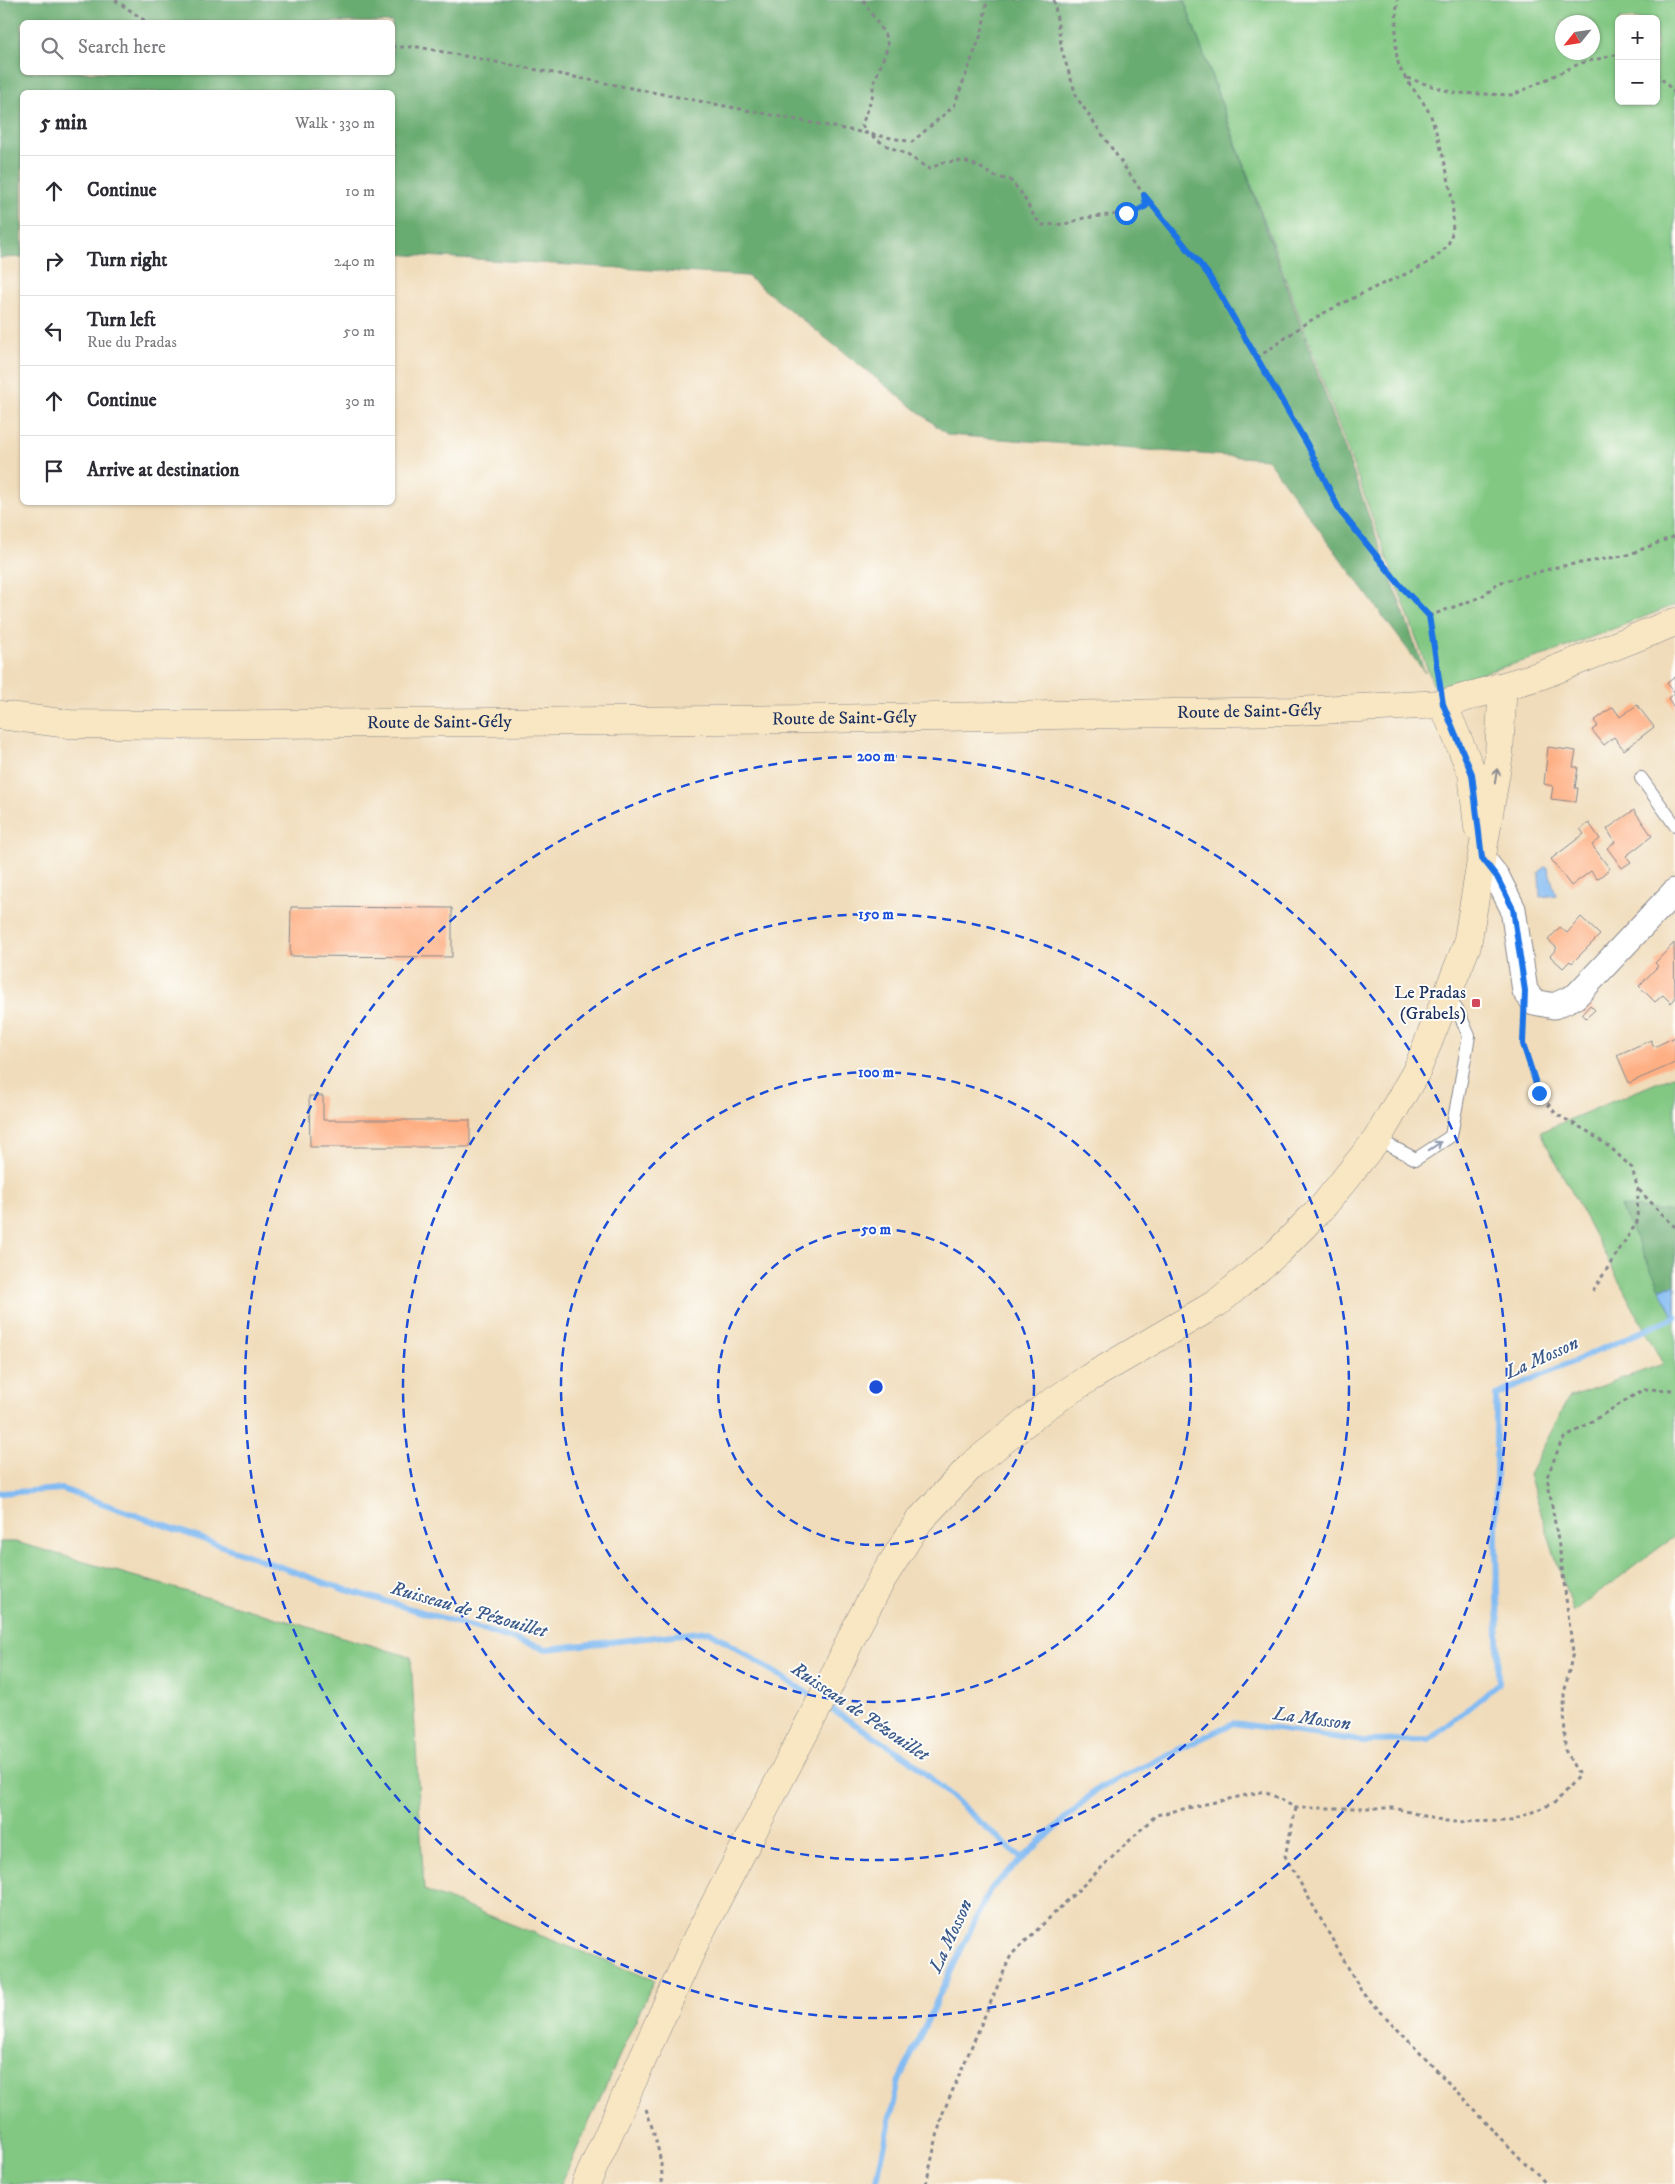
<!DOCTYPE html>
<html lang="en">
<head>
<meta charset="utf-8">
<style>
	:root { --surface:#fff; --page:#f7f7f7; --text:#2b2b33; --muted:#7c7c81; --line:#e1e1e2 }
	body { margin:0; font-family:"IM FELL DW Pica",serif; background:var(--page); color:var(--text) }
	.controls { position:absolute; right:15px; top:15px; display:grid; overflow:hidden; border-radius:8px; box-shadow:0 1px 4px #0004 }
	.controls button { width:45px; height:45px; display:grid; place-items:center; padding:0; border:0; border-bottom:1px solid var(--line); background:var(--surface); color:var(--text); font:25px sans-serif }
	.compass { position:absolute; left:1555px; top:15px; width:45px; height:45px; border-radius:50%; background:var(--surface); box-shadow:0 1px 4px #0004; rotate:240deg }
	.stop { position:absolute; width:15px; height:15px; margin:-11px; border:4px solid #1a73e8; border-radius:50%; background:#fff }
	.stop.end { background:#1a73e8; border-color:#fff; box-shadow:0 1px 5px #0008 }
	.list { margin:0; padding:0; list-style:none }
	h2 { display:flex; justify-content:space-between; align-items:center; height:65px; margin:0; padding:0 20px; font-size:21px }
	h2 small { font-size:16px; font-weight:400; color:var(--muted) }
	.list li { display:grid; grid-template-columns:32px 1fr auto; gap:15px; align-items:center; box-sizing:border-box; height:70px; padding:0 20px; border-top:1px solid var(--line) }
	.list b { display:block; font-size:19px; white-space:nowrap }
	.list p { margin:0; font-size:16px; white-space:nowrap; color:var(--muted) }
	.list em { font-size:16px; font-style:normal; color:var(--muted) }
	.icon { flex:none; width:28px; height:28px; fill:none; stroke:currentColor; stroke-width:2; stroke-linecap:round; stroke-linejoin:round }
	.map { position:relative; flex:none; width:1675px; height:2184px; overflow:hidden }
	.search { position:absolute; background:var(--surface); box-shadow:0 1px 4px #0004; left:20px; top:20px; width:375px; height:55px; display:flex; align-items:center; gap:12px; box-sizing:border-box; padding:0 18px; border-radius:8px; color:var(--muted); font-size:19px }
	.panel { position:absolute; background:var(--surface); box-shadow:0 1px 4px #0004; left:20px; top:90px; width:375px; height:415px; border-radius:8px }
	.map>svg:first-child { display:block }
	.green { fill:#82c883; stroke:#4e7c70; fill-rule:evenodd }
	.forest { fill:#69ac71; stroke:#426e68; fill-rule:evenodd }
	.water { fill:#82bbf3; stroke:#4e75a8 }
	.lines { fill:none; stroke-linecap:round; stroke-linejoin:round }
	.stream { stroke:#82bbf3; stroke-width:6 }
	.building { fill:#feaf83 }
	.lane-casing { stroke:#86868c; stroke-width:14 }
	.street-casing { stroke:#86868c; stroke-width:27 }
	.secondary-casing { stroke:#86868c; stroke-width:29 }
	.path { stroke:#86868c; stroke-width:3; stroke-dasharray:4 4; stroke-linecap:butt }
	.lane { stroke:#fff; stroke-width:12 }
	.street { stroke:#fff; stroke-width:25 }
	.secondary { stroke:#f9e7c3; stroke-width:28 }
	.oneway { stroke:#8a8b90 }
	.oneway2 { stroke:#8d97ae }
	.route { stroke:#1a73e8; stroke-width:6 }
	.ring { fill:none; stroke:#1d4ed8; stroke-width:2.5; stroke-dasharray:9 6 }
	.poi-dot { fill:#d1495b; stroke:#fdfcf7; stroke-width:2 }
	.labels { text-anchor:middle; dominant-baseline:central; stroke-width:4; stroke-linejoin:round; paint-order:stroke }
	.street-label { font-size:18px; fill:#1b2f5e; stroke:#fdfcf7 }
	.poi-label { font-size:18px; fill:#1b2f5e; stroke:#fdfcf7; text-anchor:end }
	.water-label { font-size:19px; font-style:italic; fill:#3a598b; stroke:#fdfcf7 }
	.centre { fill:#1d4ed8; stroke:#fdfcf7; stroke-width:2.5 }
	.ring-label { font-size:15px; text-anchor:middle; font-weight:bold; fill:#1d4ed8; stroke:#fdfcf7; stroke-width:4; stroke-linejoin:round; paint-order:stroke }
</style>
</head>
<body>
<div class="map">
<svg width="1675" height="2184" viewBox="0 0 1675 2184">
	<rect width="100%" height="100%" fill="#fdfcf7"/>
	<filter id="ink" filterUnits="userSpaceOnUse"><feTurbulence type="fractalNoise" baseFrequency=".02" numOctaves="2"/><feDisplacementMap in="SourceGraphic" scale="10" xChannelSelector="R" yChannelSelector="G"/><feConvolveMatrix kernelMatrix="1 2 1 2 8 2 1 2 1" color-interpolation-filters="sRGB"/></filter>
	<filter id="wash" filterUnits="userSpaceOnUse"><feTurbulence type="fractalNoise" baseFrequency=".0096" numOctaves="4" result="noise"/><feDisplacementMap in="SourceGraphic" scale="20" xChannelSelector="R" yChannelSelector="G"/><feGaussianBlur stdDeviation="1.12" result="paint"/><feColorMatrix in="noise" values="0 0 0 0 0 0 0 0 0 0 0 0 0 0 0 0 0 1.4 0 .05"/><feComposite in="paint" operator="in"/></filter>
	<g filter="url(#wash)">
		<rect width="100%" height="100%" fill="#f0dcba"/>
		<!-- green -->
		<path class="green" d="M1184,0H1675V605L1548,654L1434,687ZM1619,19H1656V101H1619ZM1562,22H1592V52H1562Z
			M1675,1075V1536L1573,1612L1529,1475L1569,1397L1663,1364L1540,1132Z
			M0,1542H16L411,1657L424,1890L654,1980L561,2184H0Z"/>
		<!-- forest -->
		<path class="forest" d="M0,0H1184L1425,673L1267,459L948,435L747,276L393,254L392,92H22V257L0,258ZM22,22H392V72H22Z
			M1620,1206L1675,1212V1285L1660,1288Z"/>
		<!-- water -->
		<path class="water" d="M1544,867L1548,868L1556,895L1540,897L1539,873Z
			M1675,1285V1321L1660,1288Z"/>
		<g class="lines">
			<!-- stream -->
			<path class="stream" d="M0,1493L62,1489L340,1588L547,1649L709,1631L815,1698
				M825,1705L909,1759L1022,1859
				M876,2184L899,2080L990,1889L1096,1790L1233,1723L1363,1741L1429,1740L1499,1683L1496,1546V1395L1675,1317"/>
		</g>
		<g id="blocks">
			<!-- building -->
			<path class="building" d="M1675,677V709L1668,698L1675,693L1667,683Z
				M1637,705L1654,727L1624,750L1614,737L1604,745L1592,730L1598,726L1594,721L1613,707L1620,717Z
				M1548,747L1576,751L1573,767H1578L1575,788H1578L1576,802L1551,799L1553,786L1544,784Z
				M1634,810L1652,836L1626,856L1631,862L1622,868L1607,848L1615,842L1607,829Z
				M1589,823L1600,839L1592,845L1610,869L1597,879L1591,871L1571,886L1551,859L1584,834L1580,829Z
				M291,907L452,908V957L290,956Z
				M1581,917L1600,935L1572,963L1570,961L1563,968L1550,956L1557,948L1548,940L1560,927L1567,933Z
				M1674,943L1675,999L1671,1003L1663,995L1655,1002L1639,986L1658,966L1655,963Z
				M1590,1005L1595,1010L1586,1018L1582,1014Z
				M1675,1037V1063L1629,1083L1617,1055L1651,1040L1654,1047Z
				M309,1096H323V1120H470V1147H310Z"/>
		</g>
	</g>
	<g filter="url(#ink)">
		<use href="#blocks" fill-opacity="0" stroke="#86868c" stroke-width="1"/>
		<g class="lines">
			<!-- lane casing -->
			<g class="lane-casing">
				<path id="lane" d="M1641,778L1675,825
					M1377,1139L1416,1159L1451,1136L1469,1036L1459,1013L1448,997"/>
			</g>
			<!-- street casing -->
			<g class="street-casing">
				<path id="street" d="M1482,858L1497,877L1513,909L1525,991L1534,1002L1554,1006L1576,996L1675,891"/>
			</g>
			<!-- secondary casing -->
			<g class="secondary-casing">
				<g id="secondary">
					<path d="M1443,704L1472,773L1478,827"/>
					<path id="s1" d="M0,715L69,724L180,725L818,719L1297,711L1443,704L1542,675L1675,622"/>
					<path d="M586,2184L697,1938L834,1676L854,1632L882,1579L919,1521L971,1466L1045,1407L1089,1378L1217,1303L1278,1252L1325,1204L1377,1139L1417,1070L1467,945L1499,754L1502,700L1499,687"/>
				</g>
			</g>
			<!-- path -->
			<path class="path" d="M115,0L147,22
				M863,0L885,35L888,46L873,85V94L862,125L866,133
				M1054,0L1062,51L1077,98L1144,195L1208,274L1307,444L1340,511L1400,585L1429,616L1439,680
				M392,47H418L912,142L954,106L982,32L987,0
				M1656,73L1675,93
				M1407,78L1454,93L1513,95L1581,63L1619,54
				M872,136L885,145L906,154L929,169L944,162L964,161L978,166L993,176L1010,180L1022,194L1035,218L1043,225L1065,224L1084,218L1135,212L1146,206L1145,197
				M1257,358C1273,347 1288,336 1303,325C1328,310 1355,297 1380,285C1400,276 1436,264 1448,244C1463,218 1441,147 1432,119C1425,100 1408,86 1400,68C1393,54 1397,16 1397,0
				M1429,616L1481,597L1498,583L1557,567L1628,555L1675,536
				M1523,1021V1044L1539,1093L1556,1114L1587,1131L1612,1149L1632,1168L1638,1190L1637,1222L1591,1294
				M1639,1190L1675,1227
				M1296,1808L1285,1856L1362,1992L1520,2158L1548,2184
				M646,2109C654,2133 663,2159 662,2184
				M926,2184L942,2115L1011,1955L1156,1815L1265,1791L1296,1808H1395L1445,1822L1511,1821L1556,1802L1579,1775L1565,1750L1564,1694L1573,1652L1560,1552L1547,1477L1562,1440L1644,1389L1675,1390"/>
			<!-- lane -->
			<use href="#lane" class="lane"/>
			<!-- street -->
			<use href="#street" class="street"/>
			<!-- secondary -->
			<use href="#secondary" class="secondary"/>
		</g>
		<!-- one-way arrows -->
		<defs><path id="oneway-shaft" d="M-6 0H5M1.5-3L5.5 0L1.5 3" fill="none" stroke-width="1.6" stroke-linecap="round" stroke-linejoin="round" transform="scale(1.25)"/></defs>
		<use class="oneway" href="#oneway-shaft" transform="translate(1496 776) rotate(-81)"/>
		<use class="oneway2" href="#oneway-shaft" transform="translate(1435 1146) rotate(-34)"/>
	</g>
	<g class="lines" filter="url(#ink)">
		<!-- route -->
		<path class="route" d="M1126,213L1135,212L1146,206L1144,195L1208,274L1307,444L1340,511L1400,585L1429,616L1443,704L1472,774L1482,858L1497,877L1513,909L1525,991L1523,1044L1539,1093"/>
	</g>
	<!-- distance rings -->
	<g class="ring">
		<circle cx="876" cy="1387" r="158"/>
		<circle cx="876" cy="1387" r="315"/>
		<circle cx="876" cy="1387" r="473"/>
		<circle cx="876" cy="1387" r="631"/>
	</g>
	<!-- markers -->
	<rect class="poi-dot" x="1471" y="998" width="10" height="10" rx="2.5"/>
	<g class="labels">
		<!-- street labels -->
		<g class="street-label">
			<text stroke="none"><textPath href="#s1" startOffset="1250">Route de Saint-Gély</textPath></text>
			<text stroke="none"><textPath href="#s1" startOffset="845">Route de Saint-Gély</textPath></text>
			<text stroke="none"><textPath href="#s1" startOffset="440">Route de Saint-Gély</textPath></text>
		</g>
		<!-- poi labels -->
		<g class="poi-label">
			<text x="1466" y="993">Le Pradas<tspan x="1466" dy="21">(Grabels)</tspan></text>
		</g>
		<!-- water labels -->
		<g class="water-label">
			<text transform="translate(1542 1358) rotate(-24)">La Mosson</text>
			<text transform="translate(469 1610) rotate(16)">Ruisseau de Pézouillet</text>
			<text transform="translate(860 1712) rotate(34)">Ruisseau de Pézouillet</text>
			<text transform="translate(1312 1719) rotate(8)">La Mosson</text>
			<text transform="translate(951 1936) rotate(-65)">La Mosson</text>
		</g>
	</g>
	<circle cx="876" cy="1387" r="8" class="centre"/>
	<g class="ring-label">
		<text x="876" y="761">200 m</text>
		<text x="876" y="919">150 m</text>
		<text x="876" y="1077">100 m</text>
		<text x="876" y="1234">50 m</text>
	</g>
</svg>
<div class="controls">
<button>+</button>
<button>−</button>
</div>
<svg class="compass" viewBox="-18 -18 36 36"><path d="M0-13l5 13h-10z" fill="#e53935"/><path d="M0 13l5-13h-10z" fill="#7c7c81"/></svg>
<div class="stop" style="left:1126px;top:213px"></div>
<div class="stop end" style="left:1539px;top:1093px"></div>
<div class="search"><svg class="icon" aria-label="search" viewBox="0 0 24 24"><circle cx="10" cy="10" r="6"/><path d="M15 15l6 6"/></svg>Search here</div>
<section class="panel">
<h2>5 min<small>Walk · 330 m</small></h2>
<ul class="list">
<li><svg class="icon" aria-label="ahead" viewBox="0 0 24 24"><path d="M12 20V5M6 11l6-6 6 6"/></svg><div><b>Continue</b></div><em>10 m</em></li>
<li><svg class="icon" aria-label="right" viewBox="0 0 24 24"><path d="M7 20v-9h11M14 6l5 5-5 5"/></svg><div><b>Turn right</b></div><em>240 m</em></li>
<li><svg class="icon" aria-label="left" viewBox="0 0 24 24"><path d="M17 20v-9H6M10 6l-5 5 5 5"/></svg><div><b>Turn left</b><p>Rue du Pradas</p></div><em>50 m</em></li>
<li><svg class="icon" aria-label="ahead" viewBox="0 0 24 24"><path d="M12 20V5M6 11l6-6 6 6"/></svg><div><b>Continue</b></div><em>30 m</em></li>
<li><svg class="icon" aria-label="arrive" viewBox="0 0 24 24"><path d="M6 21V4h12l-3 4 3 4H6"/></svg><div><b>Arrive at destination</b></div></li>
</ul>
</section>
</div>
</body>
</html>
